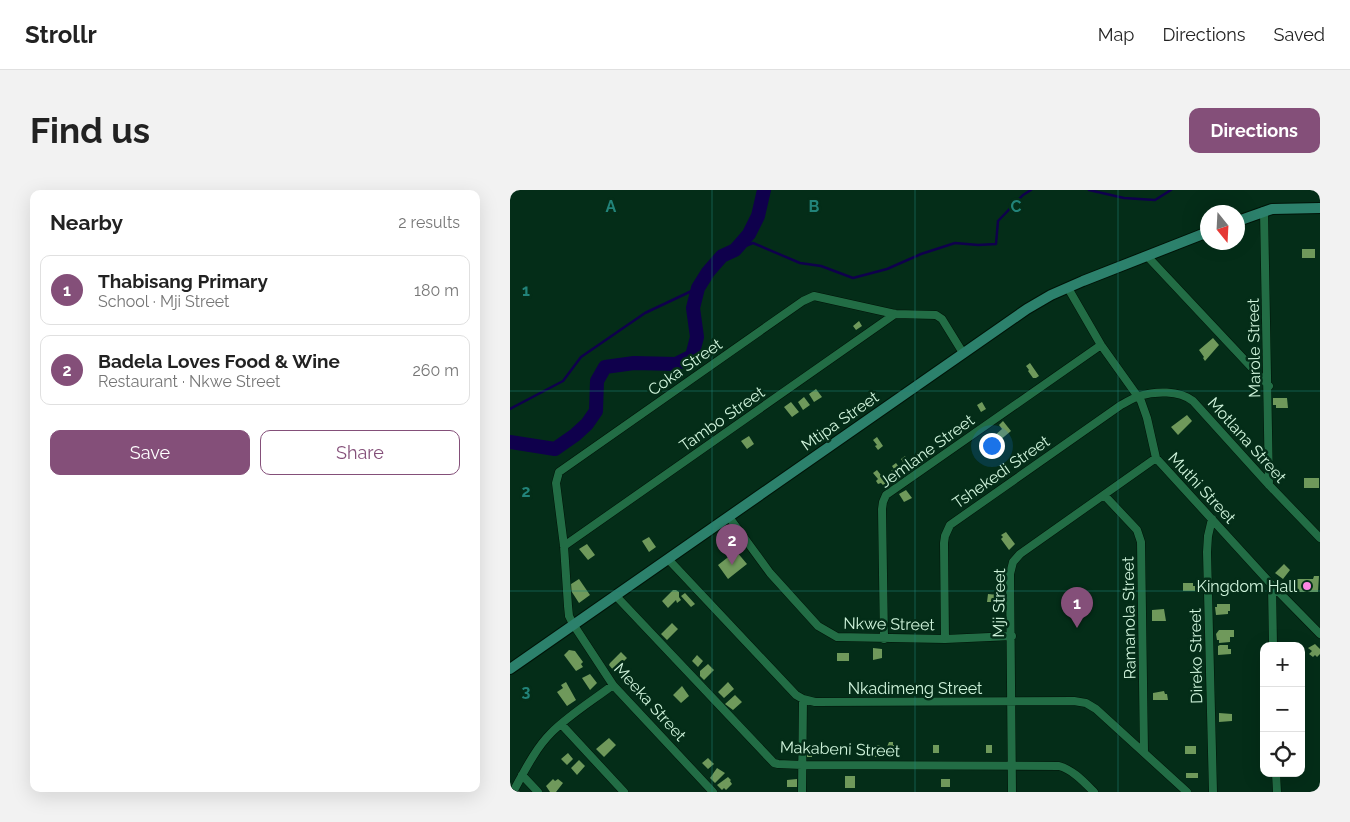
<!DOCTYPE html>
<html lang="en">
<head>
<meta charset="utf-8">
<style>
	:root { --surface:#fff; --page:#f2f2f2; --text:#222; --muted:#767676; --line:#e0e0e0; --accent:#844f79 }
	body { margin:0; font-family:Raleway,sans-serif; background:var(--page); color:var(--text) }
	.controls { position:absolute; right:15px; bottom:15px; display:grid; overflow:hidden; border-radius:10px; box-shadow:0 5px 20px #0002 }
	.controls button { width:45px; height:45px; display:grid; place-items:center; padding:0; border:0; border-bottom:1px solid var(--line); background:var(--surface); color:var(--text); font:25px sans-serif }
	.compass { position:absolute; left:690px; top:15px; width:45px; height:45px; border-radius:50%; background:var(--surface); box-shadow:0 5px 20px #0002; rotate:162deg }
	.you { position:absolute; left:481px; top:255px; width:18px; height:18px; margin:-12px; border:4px solid #fff; border-radius:50%; background:#1a73e8; box-shadow:0 0 0 8px #1a73e833 }
	.badge { display:grid; place-items:center; width:32px; height:32px; border-radius:50%; background:var(--accent); color:#fff; font-size:16px; font-weight:700 }
	.pin { position:absolute; translate:-50% -41px; filter:drop-shadow(0 1px 2px #0008) }
	.pin::after { content:''; position:absolute; top:26px; width:18px; height:15px; background:inherit; clip-path:polygon(0 0,100% 0,50% 100%) }
	.list { margin:0; padding:0; list-style:none }
	h2 { display:flex; justify-content:space-between; align-items:center; height:65px; margin:0; padding:0 20px; font-size:21px }
	h2 small { font-size:16px; font-weight:400; color:var(--muted) }
	.list li { display:grid; grid-template-columns:32px 1fr auto; gap:15px; align-items:center; box-sizing:border-box; height:70px; margin:0 10px 10px; padding:0 10px; border:1px solid var(--line); border-radius:10px }
	.list b { display:block; font-size:19px; white-space:nowrap }
	.list p { margin:0; font-size:16px; white-space:nowrap; color:var(--muted) }
	.list em { font-size:16px; font-style:normal; color:var(--muted) }
	.actions { display:flex; gap:10px; padding:15px 20px }
	.actions a { flex:1; padding:11px 0; border:1px solid var(--accent); border-radius:10px; text-align:center; font-size:18px; color:var(--accent) }
	.actions .main { background:var(--accent); color:#fff }
	.icon { flex:none; width:28px; height:28px; fill:none; stroke:currentColor; stroke-width:2; stroke-linecap:round; stroke-linejoin:round }
	.map { position:relative; flex:none; width:810px; height:602px; overflow:hidden; border-radius:10px }
	header { display:flex; align-items:center; gap:30px; box-sizing:border-box; height:70px; padding:0 25px; background:var(--surface); border-bottom:1px solid var(--line) }
	header strong { font-size:24px }
	nav { display:flex; gap:28px; margin-inline-start:auto; font-size:18px }
	.intro { display:flex; align-items:center; justify-content:space-between; box-sizing:border-box; height:120px; padding:0 30px }
	h1 { margin:0; font-size:35px }
	.button { padding:12px 22px; border-radius:10px; background:var(--accent); color:#fff; font-size:18px; font-weight:700 }
	main { display:flex; gap:30px; padding:0 30px }
	aside { flex:1; background:var(--surface); border-radius:10px; box-shadow:0 5px 20px #0002 }
	.map>svg:first-child { display:block }
	.lines { fill:none; stroke-linecap:round; stroke-linejoin:round }
	.stream { stroke:#0f004c; stroke-width:2.5 }
	.river { stroke:#0f004c; stroke-width:14 }
	.building { fill:#6f995b }
	.street-casing { stroke:#001307; stroke-width:9 }
	.secondary-casing { stroke:#001307; stroke-width:12 }
	.street { stroke:#226d45; stroke-width:8 }
	.secondary { stroke:#2c816c; stroke-width:10 }
	.grid { fill:none; stroke:#228379; stroke-width:1; stroke-opacity:0.55 }
	.poi-dot { fill:#fc86e3; stroke:#042d18; stroke-width:2 }
	.labels { text-anchor:middle; dominant-baseline:central; stroke-width:5; stroke-linejoin:round; paint-order:stroke }
	.street-label { font-size:16px; fill:#d0f4dc; stroke:#042d18 }
	.poi-label { font-size:16px; fill:#d0f4dc; stroke:#042d18; text-anchor:end }
	.grid-label { font-size:16px; text-anchor:middle; font-weight:bold; fill:#228379; stroke:#042d18; stroke-width:5; stroke-linejoin:round; paint-order:stroke }
</style>
</head>
<body>
<header>
<strong>Strollr</strong>
<nav><a>Map</a><a>Directions</a><a>Saved</a></nav>
</header>
<div class="intro"><h1>Find us</h1><a class="button">Directions</a></div>
<main>
<aside>
<h2>Nearby<small>2 results</small></h2>
<ul class="list">
<li><span class="badge">1</span><div><b>Thabisang Primary</b><p>School · Mji Street</p></div><em>180 m</em></li>
<li><span class="badge">2</span><div><b>Badela Loves Food &amp; Wine</b><p>Restaurant · Nkwe Street</p></div><em>260 m</em></li>
</ul>
<div class="actions"><a class="main">Save</a><a>Share</a></div>
</aside>
<div class="map">
<svg width="810" height="602" viewBox="0 0 810 602">
	<rect width="100%" height="100%" fill="#042d18"/>
	<g class="lines">
		<!-- stream -->
		<path class="stream" d="M579,0L614,8L645,10L661,0
			M225,60L243,53L290,73L311,76L343,88L377,79L411,64L445,53L468,55L486,54L488,31L513,5L521,0
			M0,219L53,191L71,167L135,123L188,98"/>
		<!-- river -->
		<path class="river" d="M0,252L45,259L65,245L77,234L86,221L87,191L95,177L124,173L166,174L182,166L187,147L183,118L188,98L198,82L212,66L225,60L239,44L248,26L254,0"/>
	</g>
	<!-- building -->
	<path class="building" d="M792,59H805V68H792Z
		M349,131L352,136L346,140L343,136Z
		M703,148L709,155L695,171L693,168L694,167L689,160Z
		M520,173L529,186L526,188H523L518,181L519,180L516,176Z
		M306,199L312,207L304,212L299,204Z
		M294,207L300,215L293,220L288,212Z
		M763,208H777L778,218H766V215H763Z
		M281,212L289,222L282,227L274,217Z
		M472,212L476,219L471,222L467,215Z
		M677,225L682,231L668,245L661,237Z
		M493,231L501,241L489,251L484,246L492,239L489,235Z
		M239,246L244,254L237,259L231,251Z
		M367,247L373,256L368,260L365,256L367,255L363,250Z
		M395,266L400,272L395,275L391,269Z
		M386,273L392,281L385,286L381,281L384,279L382,276Z
		M367,280L377,293L373,295L371,293L368,294L366,291L368,289L363,283Z
		M794,288H809V298H794Z
		M396,300L402,308L394,312L389,304Z
		M496,342L505,354L499,360L491,349L493,347L491,345Z
		M139,347L146,357L139,362L132,351Z
		M77,354L85,365L78,370L69,359Z
		M226,361L237,374L218,389L208,375Z
		M774,374L780,380L773,389L765,383Z
		M804,386H809L808,402H786V389H803Z
		M69,389L80,405L69,413L58,396Z
		M673,393H683V396H685V401H673Z
		M163,400H166L169,402V407L171,410L167,413L166,410L158,418L152,411Z
		M175,403L185,414L181,417L171,406Z
		M478,404L488,405V409H485V412H477Z
		M707,414H720V421H718V424L706,425L705,417H707Z
		M654,419L656,431H642V420Z
		M162,433L168,439L157,450L151,444Z
		M709,440H724V447H720V452L709,453V450H707L706,444Z
		M805,454L810,459V464L807,467L805,465L803,467L799,464L802,461L798,458Z
		M710,455H718V459H721V464L708,465V456Z
		M363,458L372,459V468L363,470Z
		M59,460L65,461L73,472L71,474L73,477L66,481L54,465Z
		M111,462L117,468L104,481L99,475L100,473Z
		M327,463H339V471H327Z
		M187,465L193,471L188,477L182,471Z
		M198,474L204,480L194,490L190,486V481Z
		M80,484L87,493L80,500L72,488Z
		M56,492L66,510L57,516L47,502L53,498L51,495Z
		M218,492L224,499L214,508L208,502Z
		M172,496L179,506L171,513L163,505Z
		M654,501L655,504H657L658,510H643V503Z
		M225,505L232,512L223,520L215,514Z
		M709,523L722,524V531L709,532Z
		M99,548L106,555L94,567L86,559Z
		M379,552H383V555H385V558H382V565H377L378,562H374V558L377,557Z
		M297,555H302V567H297Z
		M364,555H370V567H364Z
		M423,555H429V563H423Z
		M476,555H482V563H476Z
		M675,556H686V564H675Z
		M58,563L63,569L57,575L51,569Z
		M198,568L204,574L198,579L192,573Z
		M69,570L75,576L67,585L61,578Z
		M207,578L215,583L205,593L200,588Z
		M676,583H688V588H676Z
		M335,586H345V598H335Z
		M218,587L221,590L220,591L222,594L216,600L214,598L212,600L207,595Z
		M43,589L45,591L48,589L53,593L46,602H40L36,596Z
		M287,589V597H277V590Z
		M431,589H440V597H431Z"/>
	<g class="lines">
		<!-- street casing -->
		<g class="street-casing">
			<path id="street" d="M754,21L759,295
				M637,66L759,196
				M558,98L591,155L631,211L637,228L646,268L762,395L810,444
				M595,306L627,340L631,352L634,562
				M219,327L260,383L308,436L327,447L435,449L502,446
				M702,329L698,346L697,362L703,602
				M54,356L385,124
				M158,369L286,505L293,509L305,512L564,511L576,513L586,519L677,602
				M762,395L763,456
				M106,406L264,573L268,574L292,575L549,576C563,580 573,591 584,602
				M374,449L372,319L373,312L376,305L591,155
				M435,449L434,353L435,346L440,335L611,215C617,212 623,208 629,206C645,201 669,200 683,211L759,295L810,348
				M51,534L114,602
				M766,583L767,602
				M12,585L28,602
				M3,602C14,582 25,559 41,543C59,525 82,511 103,495
				M203,602L103,495L63,434L59,426L58,416L54,356L46,293L49,282L293,111L304,106L385,124L426,125L432,129L453,163
				M292,602L293,509
				M502,602L500,384L503,372L510,364L646,268"/>
		</g>
		<!-- secondary casing -->
		<g class="secondary-casing">
			<path id="secondary" d="M728,31L762,19L810,18
				M0,479L517,119L541,105L573,91L698,42"/>
		</g>
		<!-- street -->
		<use href="#street" class="street"/>
		<!-- secondary -->
		<use href="#secondary" class="secondary"/>
	</g>
	<!-- grid -->
	<path class="grid" d="M202,0V602M405,0V602M608,0V602M0,201H810M0,401H810"/>
	<!-- markers -->
	<circle class="poi-dot" cx="797" cy="396" r="5"/>
	<g class="labels">
		<!-- street labels -->
		<g class="street-label">
			<text transform="translate(744 158) rotate(-91)">Marole Street</text>
			<text transform="translate(175 177) rotate(-35)">Coka Street</text>
			<text transform="translate(212 229) rotate(-35)">Tambo Street</text>
			<text transform="translate(330 231) rotate(-35)">Mtipa Street</text>
			<text transform="translate(737 250) rotate(48)">Motlana Street</text>
			<text transform="translate(417 261) rotate(-36)">Jemlane Street</text>
			<text transform="translate(491 282) rotate(-35)">Tshekedi Street</text>
			<text transform="translate(692 298) rotate(47)">Muthi Street</text>
			<text transform="translate(489 413) rotate(-89)">Mji Street</text>
			<text transform="translate(619 428) rotate(-91)">Ramanola Street</text>
			<text transform="translate(379 434) rotate(1)">Nkwe Street</text>
			<text transform="translate(686 466) rotate(-91)">Direko Street</text>
			<text x="405" y="498">Nkadimeng Street</text>
			<text transform="translate(140 512) rotate(48)">Meeka Street</text>
			<text transform="translate(330 559) rotate(2)">Makabeni Street</text>
		</g>
		<!-- poi labels -->
		<g class="poi-label">
			<text x="787" y="396">Kingdom Hall</text>
		</g>
	</g>
	<g class="grid-label">
		<text x="101" y="22">A</text>
		<text x="304" y="22">B</text>
		<text x="506" y="22">C</text>
		<text x="16" y="106">1</text>
		<text x="16" y="307">2</text>
		<text x="16" y="507">3</text>
	</g>
</svg>
<div class="controls">
<button>+</button>
<button>−</button>
<button><svg class="icon" aria-label="locate" viewBox="0 0 24 24"><circle cx="12" cy="12" r="6"/><path d="M12 2v4M12 18v4M2 12h4M18 12h4"/></svg></button>
</div>
<svg class="compass" viewBox="-18 -18 36 36"><path d="M0-13l5 13h-10z" fill="#e53935"/><path d="M0 13l5-13h-10z" fill="#767676"/></svg>
<div class="you"></div>
<div class="pin badge" style="left:567px;top:438px">1</div>
<div class="pin badge" style="left:222px;top:375px">2</div>
</div>
</main>
</body>
</html>
